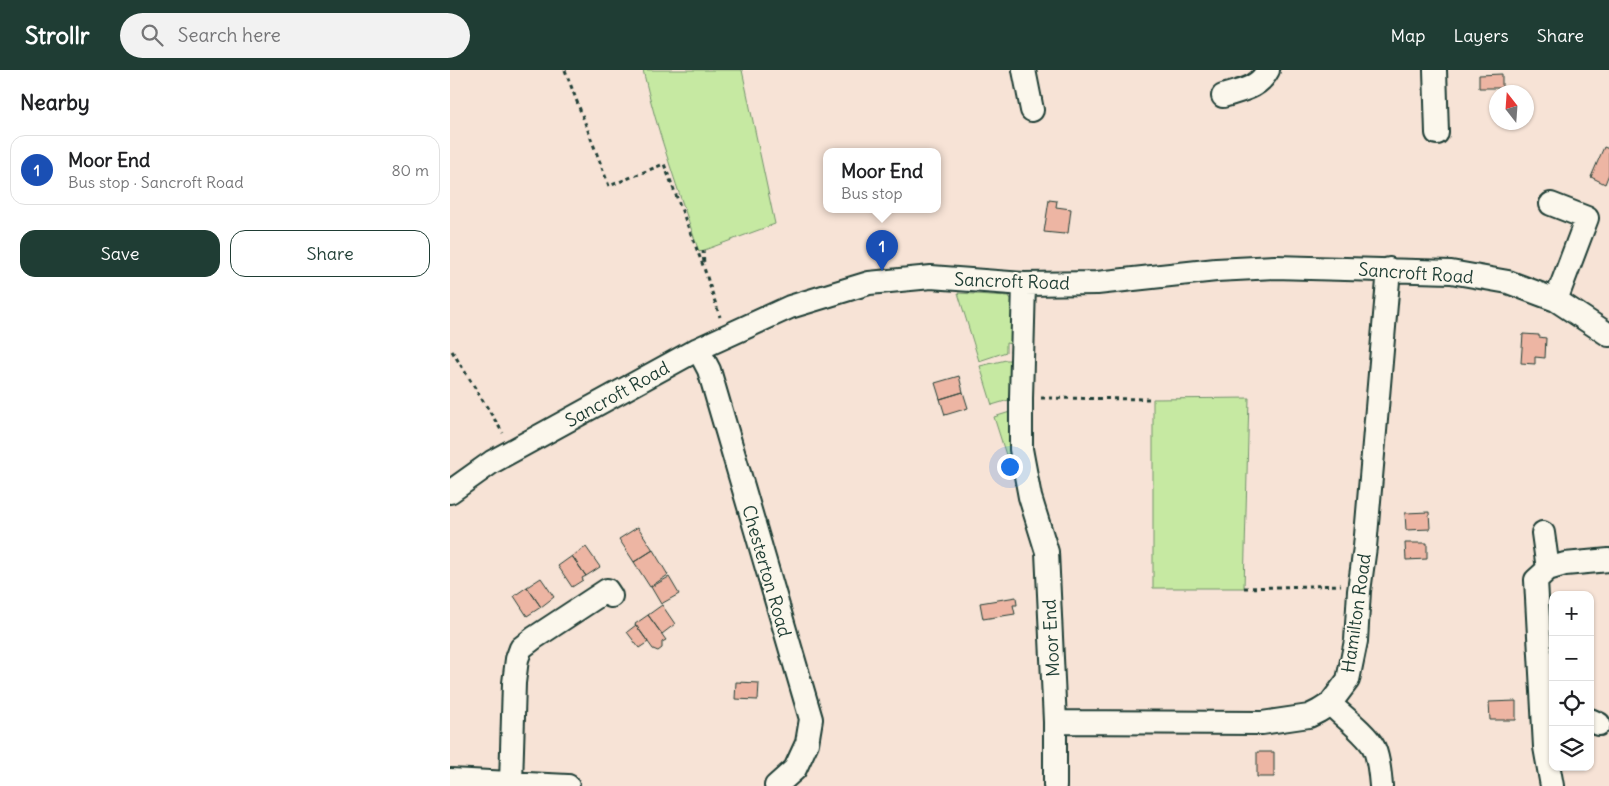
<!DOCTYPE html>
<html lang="en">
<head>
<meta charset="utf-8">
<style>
	:root { --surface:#fff; --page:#f2f2f2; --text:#202124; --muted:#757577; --line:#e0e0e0; --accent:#1f3d34 }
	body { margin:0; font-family:Delius,sans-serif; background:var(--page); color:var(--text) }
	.controls { position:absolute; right:15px; bottom:15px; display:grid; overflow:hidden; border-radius:10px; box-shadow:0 1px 4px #0004 }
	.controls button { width:45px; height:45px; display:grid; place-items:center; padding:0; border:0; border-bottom:1px solid var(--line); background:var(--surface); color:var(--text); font:25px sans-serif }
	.compass { position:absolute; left:1039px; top:15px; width:45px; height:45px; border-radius:50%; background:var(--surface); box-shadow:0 1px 4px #0004; rotate:343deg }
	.you { position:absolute; left:559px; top:396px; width:18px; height:18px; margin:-12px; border:4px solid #fff; border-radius:50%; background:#1a73e8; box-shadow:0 0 0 8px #1a73e833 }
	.badge { display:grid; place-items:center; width:32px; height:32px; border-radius:50%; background:var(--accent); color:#fff; font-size:16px; font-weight:700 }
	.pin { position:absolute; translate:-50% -41px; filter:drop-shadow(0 1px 2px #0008) }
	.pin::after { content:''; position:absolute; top:26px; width:18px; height:15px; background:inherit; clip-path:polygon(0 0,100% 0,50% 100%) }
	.popup { position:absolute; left:373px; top:78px; width:118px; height:65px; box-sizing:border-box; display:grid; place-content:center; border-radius:10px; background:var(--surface); filter:drop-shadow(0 1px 4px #0005); font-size:16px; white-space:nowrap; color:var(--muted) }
	.popup b { font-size:19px; color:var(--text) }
	.popup::after { content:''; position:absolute; left:50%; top:100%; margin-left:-10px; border:10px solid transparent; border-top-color:var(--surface) }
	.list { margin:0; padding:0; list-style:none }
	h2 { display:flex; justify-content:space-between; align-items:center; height:65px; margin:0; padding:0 20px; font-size:21px }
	h2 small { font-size:16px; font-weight:400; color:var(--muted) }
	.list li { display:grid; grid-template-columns:32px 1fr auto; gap:15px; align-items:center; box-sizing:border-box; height:70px; margin:0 10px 10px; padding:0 10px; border:1px solid var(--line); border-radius:15px }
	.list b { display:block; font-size:19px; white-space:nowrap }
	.list p { margin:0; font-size:16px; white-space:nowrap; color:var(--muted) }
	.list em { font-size:16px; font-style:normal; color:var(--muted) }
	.actions { display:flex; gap:10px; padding:15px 20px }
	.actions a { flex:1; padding:11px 0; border:1px solid var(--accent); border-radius:15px; text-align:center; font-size:18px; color:var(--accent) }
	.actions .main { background:var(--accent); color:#fff }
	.icon { flex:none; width:28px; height:28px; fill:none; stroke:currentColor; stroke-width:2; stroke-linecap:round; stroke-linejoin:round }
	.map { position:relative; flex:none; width:1159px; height:716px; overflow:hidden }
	header { display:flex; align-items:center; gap:30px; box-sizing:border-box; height:70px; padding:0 25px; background:var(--accent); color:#fff }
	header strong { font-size:24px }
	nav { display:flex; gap:28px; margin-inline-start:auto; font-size:18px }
	.search { width:350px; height:45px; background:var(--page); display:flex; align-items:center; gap:12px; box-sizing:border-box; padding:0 18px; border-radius:28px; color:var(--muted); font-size:19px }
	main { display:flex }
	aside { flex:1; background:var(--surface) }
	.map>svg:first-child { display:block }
	.green { fill:#c6e9a2; stroke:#72936b }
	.building { fill:#edb5a3; stroke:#1f3d34 }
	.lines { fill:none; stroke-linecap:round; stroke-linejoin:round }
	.minor-casing { stroke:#1f3d34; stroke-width:26 }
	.path { stroke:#1f3d34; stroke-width:3; stroke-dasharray:4 4; stroke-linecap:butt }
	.minor { stroke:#fbf7ec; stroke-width:22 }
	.labels { text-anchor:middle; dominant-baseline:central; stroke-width:4; stroke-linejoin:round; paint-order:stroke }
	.street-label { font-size:18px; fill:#1f3d34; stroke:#fbf7ec }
</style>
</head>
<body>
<header>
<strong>Strollr</strong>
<div class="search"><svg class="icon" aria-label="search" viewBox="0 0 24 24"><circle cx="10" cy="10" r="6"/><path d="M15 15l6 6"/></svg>Search here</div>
<nav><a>Map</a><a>Layers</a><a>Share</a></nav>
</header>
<main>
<aside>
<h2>Nearby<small></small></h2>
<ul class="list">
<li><span class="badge" style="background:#1a4fb4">1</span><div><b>Moor End</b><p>Bus stop · Sancroft Road</p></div><em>80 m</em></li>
</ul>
<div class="actions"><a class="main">Save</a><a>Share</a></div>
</aside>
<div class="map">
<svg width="1159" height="716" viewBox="0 0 1159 716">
	<rect width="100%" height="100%" fill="#f7e3d6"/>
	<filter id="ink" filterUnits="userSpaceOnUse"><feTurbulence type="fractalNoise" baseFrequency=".02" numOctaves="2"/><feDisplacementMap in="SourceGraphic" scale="10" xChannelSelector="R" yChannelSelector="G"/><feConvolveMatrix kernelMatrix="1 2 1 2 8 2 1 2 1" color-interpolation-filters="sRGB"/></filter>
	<g filter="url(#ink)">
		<!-- green -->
		<path class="green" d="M193,0H292L325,154L249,182C229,122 207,62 193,0Z
			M508,223L558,226L565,232L566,280L560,282L561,274L556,273V282L529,291Z
			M556,290H562L565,328L542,335L530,296Z
			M799,328L794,518H703V329Z
			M560,342L565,381L556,385L544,347Z"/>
		<!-- building -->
		<path class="building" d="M1052,4V18H1029V5Z
			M1154,77L1159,79V104L1155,114L1141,107Z
			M599,130L607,131L606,137L621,139L618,163H614V164L594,162Z
			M1073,264L1089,265V267L1096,268L1095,288L1085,287V294L1071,293Z
			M509,306L513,322L490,329L485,313Z
			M513,322L518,338L495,345L490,329Z
			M979,442L980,459L956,460L955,443Z
			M188,457L203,480L184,492L169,469Z
			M955,473H977V489L956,490Z
			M136,477L150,497L136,506L122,486Z
			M203,480L218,505L200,517L184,492Z
			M122,486L136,506L132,508L133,510L122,517L108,496Z
			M219,507L229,524L211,534L201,517Z
			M91,508L104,527L91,537L77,517Z
			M77,517L91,537L77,546L64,526Z
			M566,527L567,535H563L565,544L533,549L530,533Z
			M212,535L225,554L212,564L198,545Z
			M198,545L216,570L212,572V578L208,581L203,579L185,554Z
			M186,555L198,572L189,578L177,562Z
			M286,612L309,613L308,630L285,629Z
			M1066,631V650H1040L1039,632Z
			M807,682H824V707H807Z"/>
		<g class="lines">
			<!-- minor casing -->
			<g class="minor-casing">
				<path id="minor" d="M574,0L582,40
					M985,0L987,63
					M773,26C791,20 808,19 818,0
					M1101,134L1137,148L1106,230
					M574,214L571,328V379L580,427L597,482L605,652V716
					M248,279L259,300L361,649L357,673L345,699L326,716
					M0,422L42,392L248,279L340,237L419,213L481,207L574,214L647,213L766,200L825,197L1001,202L1058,212L1106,230L1159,265
					M1093,463L1098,499
					M880,634C892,645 918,665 924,678C929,689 930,704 931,716
					M1140,650L1149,654
					M605,652L812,653L859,646L869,641L880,634L898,610L906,571L909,521L915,477L939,199
					M0,710L118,716
					M61,713L64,613L67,589L71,578L84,568L157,520L161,526
					M1102,716L1095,677L1086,510L1098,499L1115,494L1159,490"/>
			</g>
			<!-- path -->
			<path class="path" d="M115,0L159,116L214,94L254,198L270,247
				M253,180L254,195
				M2,281L53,363
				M591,328L703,329
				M794,518L891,515"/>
			<!-- minor -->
			<use href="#minor" class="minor"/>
		</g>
	</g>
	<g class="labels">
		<!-- street labels -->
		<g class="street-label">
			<text transform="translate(966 203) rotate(4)">Sancroft Road</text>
			<text transform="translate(562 211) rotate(2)">Sancroft Road</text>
			<text transform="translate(167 324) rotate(-29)">Sancroft Road</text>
			<text transform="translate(317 501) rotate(74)">Chesterton Road</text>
			<text transform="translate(906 543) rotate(-82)">Hamilton Road</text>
			<text transform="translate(601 568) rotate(-93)">Moor End</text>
		</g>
	</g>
</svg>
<div class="controls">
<button>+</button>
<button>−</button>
<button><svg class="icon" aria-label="locate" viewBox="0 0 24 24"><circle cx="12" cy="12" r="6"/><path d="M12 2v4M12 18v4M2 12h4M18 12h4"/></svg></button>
<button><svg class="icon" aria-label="layers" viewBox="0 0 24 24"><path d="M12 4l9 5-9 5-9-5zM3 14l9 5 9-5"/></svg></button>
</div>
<svg class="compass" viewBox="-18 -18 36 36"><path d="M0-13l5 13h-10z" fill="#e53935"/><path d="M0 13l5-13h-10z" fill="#757577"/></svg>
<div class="you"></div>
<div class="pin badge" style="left:432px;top:201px;background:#1a4fb4">1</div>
<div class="popup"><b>Moor End</b>Bus stop</div>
</div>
</main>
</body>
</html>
